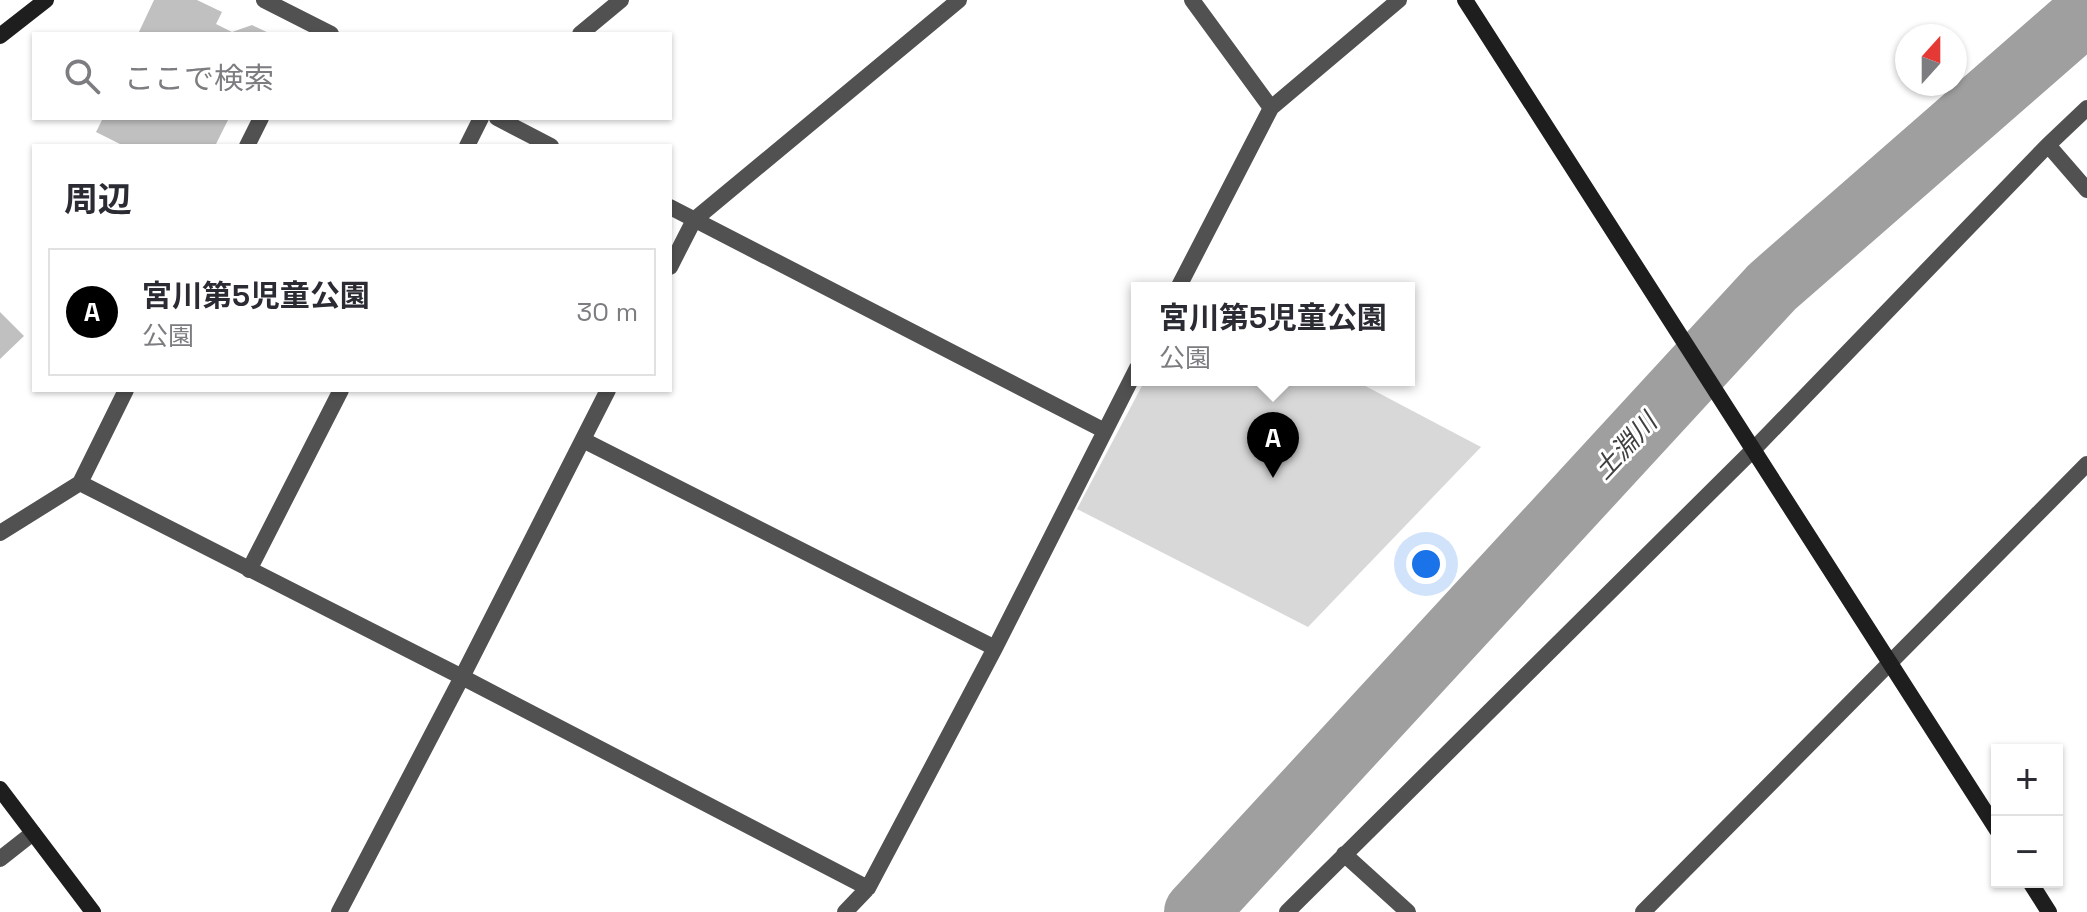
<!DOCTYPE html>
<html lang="ja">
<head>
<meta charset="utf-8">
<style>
	:root { --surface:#fff; --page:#f7f7f7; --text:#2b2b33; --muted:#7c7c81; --line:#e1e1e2; --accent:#000 }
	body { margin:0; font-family:"Space Grotesk","Noto Sans JP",sans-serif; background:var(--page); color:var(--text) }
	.controls { position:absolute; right:24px; bottom:24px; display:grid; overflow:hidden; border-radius:0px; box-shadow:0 2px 6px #0004 }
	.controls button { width:72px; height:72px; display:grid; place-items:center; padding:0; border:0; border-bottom:2px solid var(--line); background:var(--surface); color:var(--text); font:40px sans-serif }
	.compass { position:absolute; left:1895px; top:24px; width:72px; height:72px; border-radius:50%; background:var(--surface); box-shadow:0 2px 6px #0004; rotate:21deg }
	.you { position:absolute; left:1426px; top:564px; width:28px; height:28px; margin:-20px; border:6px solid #fff; border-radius:50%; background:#1a73e8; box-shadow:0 0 0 12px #1a73e833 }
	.badge { display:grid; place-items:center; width:52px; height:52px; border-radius:50%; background:var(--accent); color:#fff; font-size:26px; font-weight:700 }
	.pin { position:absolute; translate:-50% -66px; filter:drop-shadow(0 2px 4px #0008) }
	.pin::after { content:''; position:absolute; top:42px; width:28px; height:24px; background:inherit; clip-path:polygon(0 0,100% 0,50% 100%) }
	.popup { position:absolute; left:1131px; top:282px; width:284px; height:104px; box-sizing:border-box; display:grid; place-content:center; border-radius:0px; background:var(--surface); filter:drop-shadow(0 2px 6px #0005); font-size:26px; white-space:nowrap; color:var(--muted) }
	.popup b { font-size:30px; color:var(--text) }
	.popup::after { content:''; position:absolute; left:50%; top:100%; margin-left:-16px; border:16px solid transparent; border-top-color:var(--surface) }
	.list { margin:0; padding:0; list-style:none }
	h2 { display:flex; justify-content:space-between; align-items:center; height:104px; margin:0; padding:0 32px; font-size:34px }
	h2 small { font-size:26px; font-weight:400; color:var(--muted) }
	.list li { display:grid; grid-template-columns:52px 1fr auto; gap:24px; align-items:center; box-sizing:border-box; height:128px; margin:0 16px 16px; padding:0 16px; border:2px solid var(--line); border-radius:0px }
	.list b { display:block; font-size:30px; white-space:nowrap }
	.list p { margin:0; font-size:26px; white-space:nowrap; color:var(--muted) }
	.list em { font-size:26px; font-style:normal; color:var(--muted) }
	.icon { flex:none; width:44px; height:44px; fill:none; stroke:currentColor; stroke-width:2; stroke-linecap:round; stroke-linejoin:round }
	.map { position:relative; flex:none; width:2087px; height:912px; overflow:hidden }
	.search { position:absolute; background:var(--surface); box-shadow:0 2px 6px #0004; left:32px; top:32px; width:640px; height:88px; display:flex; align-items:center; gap:20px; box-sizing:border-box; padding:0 28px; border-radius:0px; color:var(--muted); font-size:30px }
	.panel { position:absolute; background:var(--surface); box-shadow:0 2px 6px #0004; left:32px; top:144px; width:640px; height:248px; border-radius:0px }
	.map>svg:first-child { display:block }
	.green { fill:#d8d8d8 }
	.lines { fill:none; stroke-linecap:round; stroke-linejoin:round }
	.river { stroke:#9f9f9f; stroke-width:64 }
	.building { fill:#c0c0c0 }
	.street { stroke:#515151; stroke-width:16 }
	.secondary { stroke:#1e1e1e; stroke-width:16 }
	.labels { text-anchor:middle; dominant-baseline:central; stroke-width:6; stroke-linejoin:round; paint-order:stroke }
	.water-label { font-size:26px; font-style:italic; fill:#404040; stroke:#fff }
</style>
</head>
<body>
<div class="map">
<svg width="2087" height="912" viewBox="0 0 2087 912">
	<rect width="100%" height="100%" fill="#fff"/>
	<!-- green -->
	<path class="green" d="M1145,380H1354L1481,447L1308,627L1077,509Z"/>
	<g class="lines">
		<!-- river -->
		<path class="river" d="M1196,912L1772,287L2087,12"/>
	</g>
	<!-- building -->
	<path class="building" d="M154,0H197L222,12L216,24L232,32L252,25L271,34H138Z
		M103,118H229L215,146H124L96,132Z
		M0,312L24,336L0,359Z"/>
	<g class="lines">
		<!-- street -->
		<path class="street" d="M264,0L331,34
			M1192,0L1271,108
			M580,34L621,0
			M497,118L551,146
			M2048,145L2087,190
			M247,146L261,118
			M467,146L481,118
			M670,207L1105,431
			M670,267L694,220L959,0
			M1178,288L1271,108L1399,0
			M583,440L995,648
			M80,483L462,677L868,888
			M0,533L80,483L126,390
			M249,570L341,390
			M1344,854L1408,912
			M0,859L33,833
			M339,912L462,677L608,390
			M845,912L868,888L995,648L1137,368
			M1287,912L1753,450L2048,145L2087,108
			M1643,912L2087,464"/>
		<!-- secondary -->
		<path class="secondary" d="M1465,0L1997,830
			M0,36L46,0
			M0,789L93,912
			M2030,882L2049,912"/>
	</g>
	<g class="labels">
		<!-- water labels -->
		<g class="water-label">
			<text transform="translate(1625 446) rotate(-47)">土淵川</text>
		</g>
	</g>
</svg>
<div class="controls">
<button>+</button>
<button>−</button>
</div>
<svg class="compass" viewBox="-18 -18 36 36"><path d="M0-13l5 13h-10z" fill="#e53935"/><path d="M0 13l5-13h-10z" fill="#7c7c81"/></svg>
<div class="you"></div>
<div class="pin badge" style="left:1273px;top:478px">A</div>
<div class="popup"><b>宮川第5児童公園</b>公園</div>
<div class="search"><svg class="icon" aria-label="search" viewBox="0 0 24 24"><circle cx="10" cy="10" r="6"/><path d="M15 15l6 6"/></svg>ここで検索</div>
<section class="panel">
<h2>周辺<small></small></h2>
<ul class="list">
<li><span class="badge">A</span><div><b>宮川第5児童公園</b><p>公園</p></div><em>30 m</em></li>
</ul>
</section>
</div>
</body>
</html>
